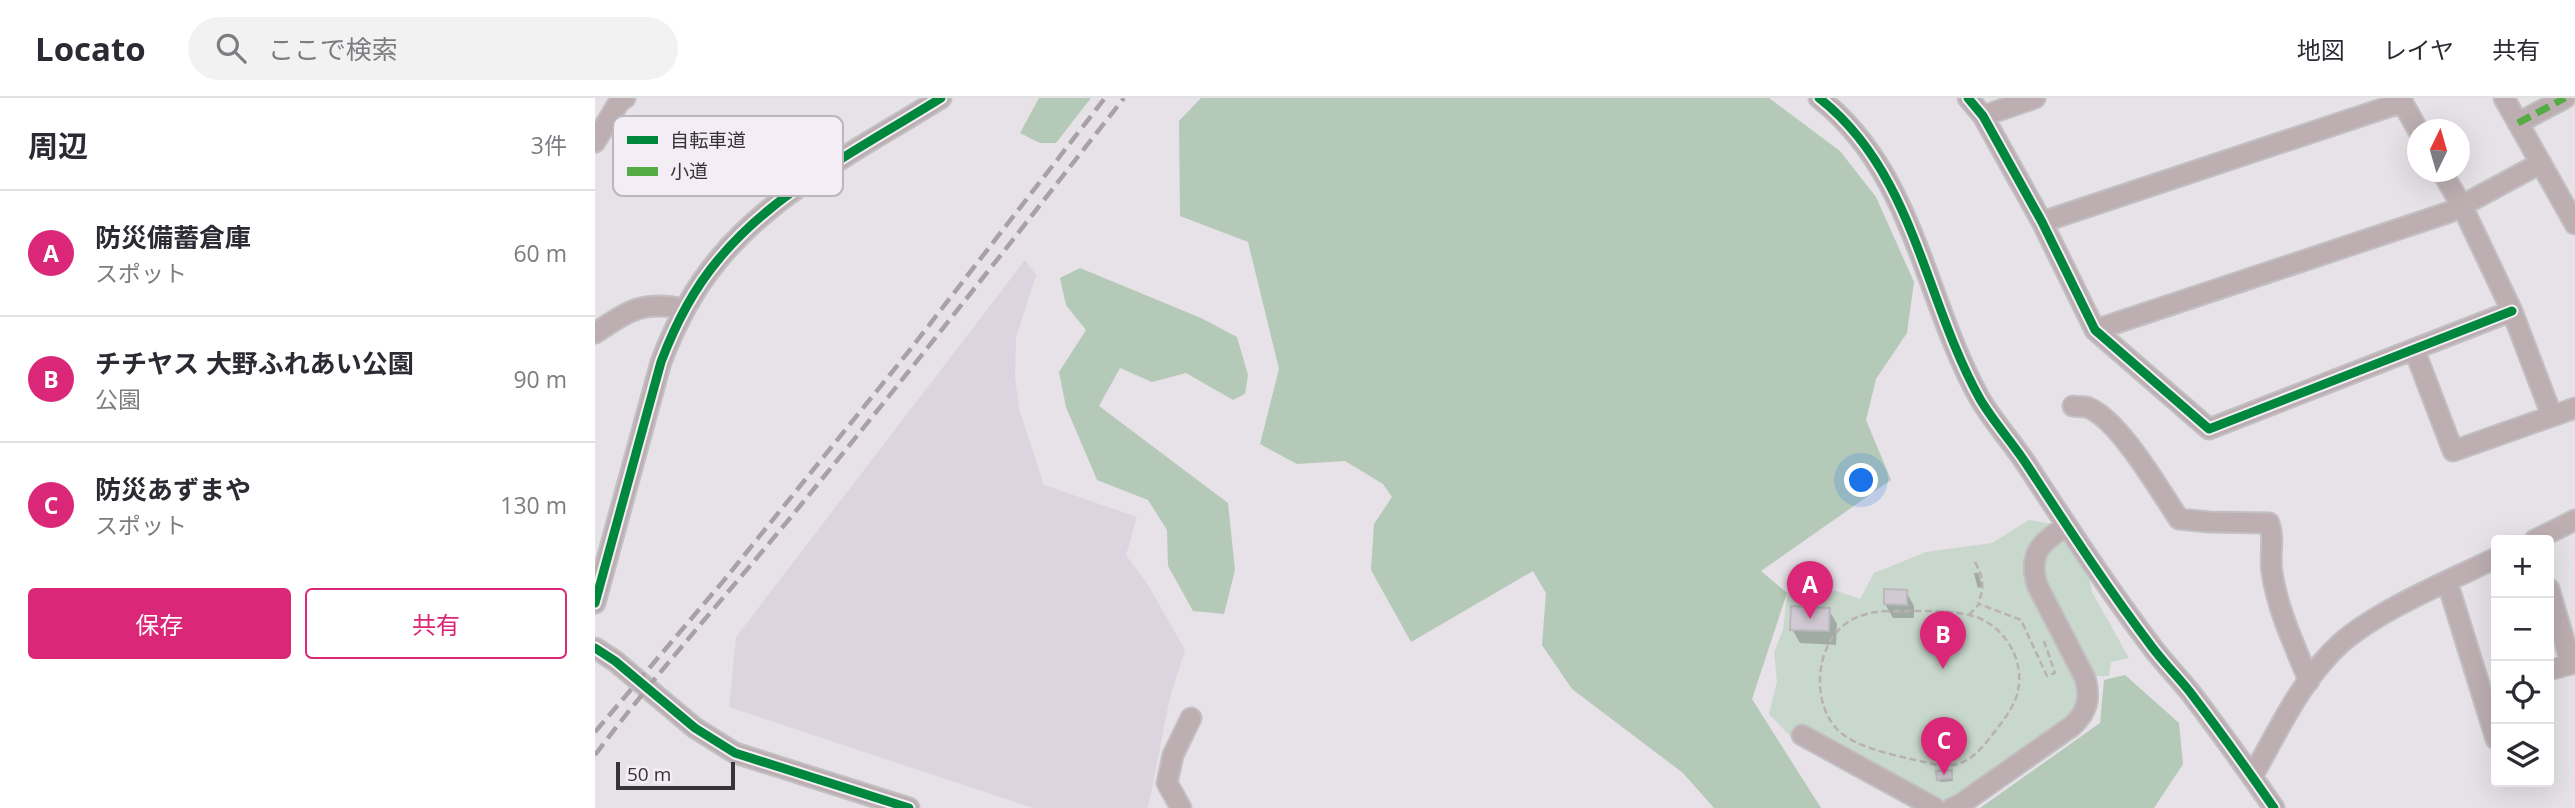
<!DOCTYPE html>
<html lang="ja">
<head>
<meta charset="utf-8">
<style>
	:root { --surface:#fff; --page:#f2f2f3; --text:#2b2b33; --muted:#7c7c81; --line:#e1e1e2; --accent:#db2777 }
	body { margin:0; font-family:"Open Sans","Noto Sans JP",sans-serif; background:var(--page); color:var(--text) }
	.controls { position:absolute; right:21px; bottom:21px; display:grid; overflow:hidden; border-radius:7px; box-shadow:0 7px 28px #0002 }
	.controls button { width:63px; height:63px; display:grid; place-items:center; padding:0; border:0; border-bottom:2px solid var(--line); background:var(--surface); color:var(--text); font:35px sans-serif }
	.compass { position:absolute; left:1812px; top:21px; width:63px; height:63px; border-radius:50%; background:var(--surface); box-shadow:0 7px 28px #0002; rotate:5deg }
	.scale { position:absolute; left:21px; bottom:18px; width:119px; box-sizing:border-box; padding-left:7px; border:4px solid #373437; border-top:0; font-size:19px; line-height:24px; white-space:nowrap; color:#373437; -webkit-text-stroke:5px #f5edf6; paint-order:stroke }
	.you { position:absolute; left:1267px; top:383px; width:24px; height:24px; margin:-18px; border:5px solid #fff; border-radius:50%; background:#1a73e8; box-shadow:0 0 0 10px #1a73e833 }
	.badge { display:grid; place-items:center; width:46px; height:46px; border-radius:50%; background:var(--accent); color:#fff; font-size:23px; font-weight:700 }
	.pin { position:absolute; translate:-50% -58px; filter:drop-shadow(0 2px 4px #0008) }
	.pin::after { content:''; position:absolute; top:37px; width:24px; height:21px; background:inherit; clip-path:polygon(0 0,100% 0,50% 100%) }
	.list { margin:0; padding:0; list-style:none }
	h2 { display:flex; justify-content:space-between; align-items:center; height:91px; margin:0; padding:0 28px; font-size:30px }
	h2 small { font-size:23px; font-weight:400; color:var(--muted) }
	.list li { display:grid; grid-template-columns:46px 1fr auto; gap:21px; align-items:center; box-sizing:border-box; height:126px; padding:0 28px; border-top:2px solid var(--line) }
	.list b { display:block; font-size:26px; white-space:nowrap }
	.list p { margin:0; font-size:23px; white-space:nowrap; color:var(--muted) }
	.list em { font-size:23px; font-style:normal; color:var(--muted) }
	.actions { display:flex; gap:14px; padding:21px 28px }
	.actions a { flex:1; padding:16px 0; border:2px solid var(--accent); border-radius:7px; text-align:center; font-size:24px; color:var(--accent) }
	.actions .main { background:var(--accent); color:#fff }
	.icon { flex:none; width:38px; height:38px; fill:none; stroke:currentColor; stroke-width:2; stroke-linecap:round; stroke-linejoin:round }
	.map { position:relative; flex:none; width:1980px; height:710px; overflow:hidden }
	header { display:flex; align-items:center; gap:42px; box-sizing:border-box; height:98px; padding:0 35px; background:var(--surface); border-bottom:2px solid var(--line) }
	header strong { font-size:33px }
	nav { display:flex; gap:38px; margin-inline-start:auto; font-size:24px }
	.search { width:490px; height:63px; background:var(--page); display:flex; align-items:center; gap:18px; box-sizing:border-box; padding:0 24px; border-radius:38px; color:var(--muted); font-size:26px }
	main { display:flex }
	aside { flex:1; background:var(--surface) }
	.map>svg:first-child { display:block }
	.built { fill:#dcd4de }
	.green { fill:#c9d8cc }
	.forest { fill:#b5c9b8 }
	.shadow { fill:#0003 }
	.building { fill:#d1c9d3; stroke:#bcb9bc; stroke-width:2 }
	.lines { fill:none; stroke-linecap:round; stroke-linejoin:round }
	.minor-casing { stroke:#c2c0c3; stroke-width:23 }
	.path { stroke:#bab1b4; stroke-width:2.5; stroke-dasharray:7 3.5; stroke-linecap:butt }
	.minor { stroke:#bcaeb1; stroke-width:19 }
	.rail { stroke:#aaa1a5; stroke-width:4.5; stroke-dasharray:14 7; stroke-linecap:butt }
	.quiet { stroke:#55ac45; stroke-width:7; stroke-dasharray:14 7; stroke-linecap:butt }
	.cycleway-casing { stroke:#f5edf6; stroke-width:13 }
	.cycleway { stroke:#00873e; stroke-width:9 }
	.key { fill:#f5edf6; stroke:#bcb6bd; stroke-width:2 }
	.key-label { font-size:19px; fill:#373437 }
</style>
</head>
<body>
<header>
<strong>Locato</strong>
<div class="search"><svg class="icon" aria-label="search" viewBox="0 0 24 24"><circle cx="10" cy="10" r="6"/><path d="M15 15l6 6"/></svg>ここで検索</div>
<nav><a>地図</a><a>レイヤ</a><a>共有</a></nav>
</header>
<main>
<aside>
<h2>周辺<small>3件</small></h2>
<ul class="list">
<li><span class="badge">A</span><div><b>防災備蓄倉庫</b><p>スポット</p></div><em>60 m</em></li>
<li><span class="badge">B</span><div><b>チチヤス 大野ふれあい公園</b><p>公園</p></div><em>90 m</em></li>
<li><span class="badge">C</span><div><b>防災あずまや</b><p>スポット</p></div><em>130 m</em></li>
</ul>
<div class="actions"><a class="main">保存</a><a>共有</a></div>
</aside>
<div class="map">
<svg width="1980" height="710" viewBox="0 0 1980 710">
	<rect width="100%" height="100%" fill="#e6e2e7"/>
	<!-- built -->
	<path class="built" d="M430,162L441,177L421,240L420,279L424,311L449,387L542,419L531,457L553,487L590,552L575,599L553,710H438L134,609L141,539Z"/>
	<!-- green -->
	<path class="green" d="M1434,422L1458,426L1494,479L1497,494L1534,560L1516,564L1514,578H1497L1500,609L1373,710H1322L1197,640L1174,616L1182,583L1179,554L1188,532L1193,490C1220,484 1240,492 1265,501L1279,475L1331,454L1397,445Z"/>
	<!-- forest -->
	<path class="forest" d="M444,0H496L461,45H445L425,35Z
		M606,0H1174L1245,53L1281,99L1319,184L1312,235L1281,281L1271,322L1296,382L1166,473L1192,495L1157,601L1226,710H1119L1088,675L977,591L947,547L951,495L938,473L816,544L776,472L779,426L797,399L788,386L750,363L702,366L665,346L684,271L653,144L585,118L584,23Z
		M485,170L606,220L642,239L653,277L650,296L638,302L591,275L557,284L525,270L504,308L633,405L640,472L629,516L598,513L573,468L572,432L553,402L502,382L471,309L464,274L491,232L471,207L465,180Z
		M1530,577L1584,625L1588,666L1559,710H1385L1505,625L1509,582Z"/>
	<!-- shadow -->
	<path class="shadow" d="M1379,475H1383L1384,477L1387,489L1383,490L1382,487Z
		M1311,493L1319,508V520H1298L1290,506Z
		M1234,512L1242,526L1241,547L1205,545L1197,531Z
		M1356,673L1358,683L1345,684L1344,681Z"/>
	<!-- building -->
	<path class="building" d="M1289,491L1312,492V507L1289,506Z
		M1196,508L1235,510L1234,533L1195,532Z
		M1357,672V680L1342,682L1341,673Z"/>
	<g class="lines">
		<!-- minor casing -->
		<g class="minor-casing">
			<path id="minor" d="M1224,0C1319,74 1329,201 1385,301C1399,325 1419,346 1434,370C1474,431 1513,491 1557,549C1569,565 1583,579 1595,594C1624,632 1652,671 1679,710
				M1373,0L1388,18L1447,124L1500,232L1614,331L1917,213
				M1805,0L1823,32
				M1909,0L1980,126
				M1388,18L1440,0
				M1923,25L1970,0
				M0,44L24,4L30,0
				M1847,74L1867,108L1917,213L1957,318
				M1447,124L1808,4
				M1500,232L1855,114L1946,65
				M0,235C34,213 47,202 89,211
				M1819,251L1858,353L1980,310
				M1478,308C1483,309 1490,308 1494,310C1525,323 1565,393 1584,421L1614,424L1674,425C1680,442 1674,457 1677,474C1682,511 1700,548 1714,583
				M1940,442L1980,422
				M1852,483L1901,641
				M1954,491L1976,566L1954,572
				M0,505L66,264C80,227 97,193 123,162C180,92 270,48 346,0
				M0,550L20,563L100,630L140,655L314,710
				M1207,637L1340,710
				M1657,679C1683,633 1707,580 1746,545C1785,511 1854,483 1901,460
				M586,710L572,685L578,657L596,620
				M1357,710L1366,706L1477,628C1492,614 1496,601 1490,580L1442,487C1433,455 1446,444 1472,428"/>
		</g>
		<!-- path -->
		<path class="path" d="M1380,464C1388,479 1390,489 1383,505
			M1288,513C1316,514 1358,510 1384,520C1414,533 1432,568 1421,600C1416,613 1407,624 1398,636C1382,656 1370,671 1342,667C1315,660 1266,653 1245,634C1219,611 1219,561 1241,535C1253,520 1270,515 1288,513Z
			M1374,517L1384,506L1426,522L1452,578L1460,575L1449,543"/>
		<!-- minor -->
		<use href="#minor" class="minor"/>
		<!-- rail -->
		<path class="rail" d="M0,634L130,481L314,253L510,0
			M0,657C66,569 140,488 209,403C318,270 423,135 529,0"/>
		<!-- quiet -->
		<path class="quiet" d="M1923,25L1970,0"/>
		<!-- cycleway casing -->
		<g class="cycleway-casing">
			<path id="cycleway" d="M1224,0C1319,74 1329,201 1385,301C1399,325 1419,346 1434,370C1474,431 1513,491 1557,549C1569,565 1583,579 1595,594C1624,632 1652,671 1679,710
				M1373,0L1388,18L1447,124L1500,232L1614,331L1917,213
				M0,505L66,264C80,227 97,193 123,162C180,92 270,48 346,0
				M0,550L20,563L100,630L140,655L314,710"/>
		</g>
		<!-- cycleway -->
		<use href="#cycleway" class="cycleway"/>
	</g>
	<!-- legend -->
	<rect x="18" y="18" width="230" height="80" rx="10" class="key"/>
	<rect x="32" y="38" width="31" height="8" fill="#00873e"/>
	<rect x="32" y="69" width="31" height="9" fill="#55ac45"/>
	<g class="key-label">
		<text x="75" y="49">自転車道</text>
		<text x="75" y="80">小道</text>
	</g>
</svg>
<div class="controls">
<button>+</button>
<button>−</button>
<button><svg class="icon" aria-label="locate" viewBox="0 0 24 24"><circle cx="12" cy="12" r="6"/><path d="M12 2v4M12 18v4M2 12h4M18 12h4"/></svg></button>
<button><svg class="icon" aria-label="layers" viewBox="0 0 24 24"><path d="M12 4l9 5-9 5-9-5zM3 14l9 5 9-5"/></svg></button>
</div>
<svg class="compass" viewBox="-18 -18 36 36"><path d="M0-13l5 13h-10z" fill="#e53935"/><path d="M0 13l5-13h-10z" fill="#7c7c81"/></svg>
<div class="scale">50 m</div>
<div class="you"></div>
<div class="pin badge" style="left:1215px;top:521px">A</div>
<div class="pin badge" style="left:1348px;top:571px">B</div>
<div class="pin badge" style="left:1349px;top:677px">C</div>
</div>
</main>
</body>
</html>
